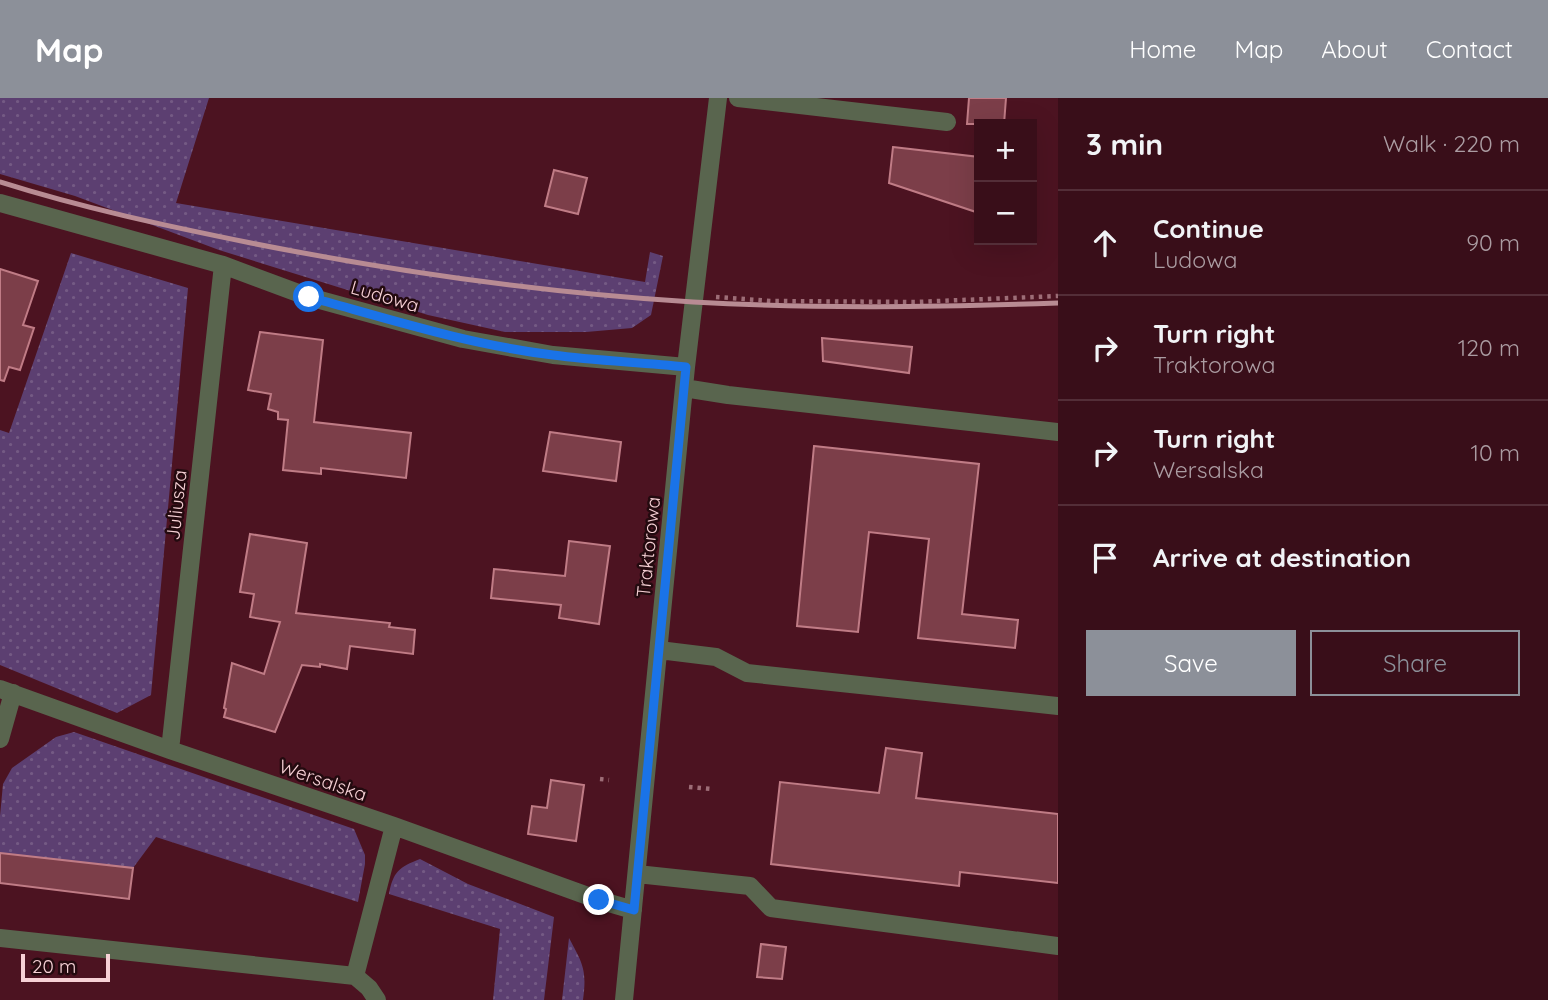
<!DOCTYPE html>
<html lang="en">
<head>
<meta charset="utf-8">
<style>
	:root { --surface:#390e19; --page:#441c26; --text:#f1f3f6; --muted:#ab9ca2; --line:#532e38; --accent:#8c9099 }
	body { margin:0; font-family:Quicksand,sans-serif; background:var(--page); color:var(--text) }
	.controls { position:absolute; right:21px; top:21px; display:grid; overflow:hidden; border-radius:0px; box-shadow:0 7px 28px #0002 }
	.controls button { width:63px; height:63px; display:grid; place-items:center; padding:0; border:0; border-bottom:2px solid var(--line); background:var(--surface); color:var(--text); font:35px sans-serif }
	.scale { position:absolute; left:21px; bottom:18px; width:89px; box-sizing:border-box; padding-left:7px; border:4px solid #f7d1d6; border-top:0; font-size:19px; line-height:24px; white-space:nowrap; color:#f7d1d6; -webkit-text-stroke:5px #230a0f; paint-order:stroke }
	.stop { position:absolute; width:21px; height:21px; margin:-16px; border:5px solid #1a73e8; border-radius:50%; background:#fff }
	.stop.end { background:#1a73e8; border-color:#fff; box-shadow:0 2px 7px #0008 }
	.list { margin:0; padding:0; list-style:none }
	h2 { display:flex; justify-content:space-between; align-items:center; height:91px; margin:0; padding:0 28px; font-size:30px }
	h2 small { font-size:23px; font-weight:400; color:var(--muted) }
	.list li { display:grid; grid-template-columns:46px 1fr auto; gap:21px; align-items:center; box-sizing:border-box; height:105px; padding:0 28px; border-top:2px solid var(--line) }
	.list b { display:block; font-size:26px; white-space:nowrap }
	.list p { margin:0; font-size:23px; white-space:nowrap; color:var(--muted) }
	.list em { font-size:23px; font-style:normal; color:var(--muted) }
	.actions { display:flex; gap:14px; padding:21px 28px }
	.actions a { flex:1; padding:16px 0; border:2px solid var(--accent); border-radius:0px; text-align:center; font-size:24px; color:var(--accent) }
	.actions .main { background:var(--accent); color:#fff }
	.icon { flex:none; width:38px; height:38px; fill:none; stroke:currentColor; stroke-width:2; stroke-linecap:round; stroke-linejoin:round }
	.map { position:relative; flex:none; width:1058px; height:902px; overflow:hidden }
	header { display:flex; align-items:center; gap:42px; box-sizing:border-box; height:98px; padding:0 35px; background:var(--accent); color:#fff }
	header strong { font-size:33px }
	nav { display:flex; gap:38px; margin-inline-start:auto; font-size:24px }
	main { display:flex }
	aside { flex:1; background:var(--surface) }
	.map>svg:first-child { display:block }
	.grass { fill:url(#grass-dots) }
	.building { fill:#7c3e49; stroke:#c07c86; stroke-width:2 }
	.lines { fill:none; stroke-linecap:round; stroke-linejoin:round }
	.path { stroke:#9d6d77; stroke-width:4.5; stroke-dasharray:3.5 5; stroke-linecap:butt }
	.minor { stroke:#59654e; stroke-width:18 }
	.rail { stroke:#b88b93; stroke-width:5 }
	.route { stroke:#1a73e8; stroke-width:9 }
	.labels { text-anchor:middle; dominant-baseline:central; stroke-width:5; stroke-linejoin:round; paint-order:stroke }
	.street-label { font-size:19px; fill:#f7d1d6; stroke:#230a0f }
</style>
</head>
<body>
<header>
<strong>Map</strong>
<nav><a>Home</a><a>Map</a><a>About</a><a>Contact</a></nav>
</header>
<main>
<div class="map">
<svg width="1058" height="902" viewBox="0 0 1058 902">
	<defs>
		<pattern id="grass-dots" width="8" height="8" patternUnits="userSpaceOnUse" patternTransform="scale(1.75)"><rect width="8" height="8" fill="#5c3f71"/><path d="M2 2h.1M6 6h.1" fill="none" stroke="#745a84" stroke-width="1.8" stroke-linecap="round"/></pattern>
	</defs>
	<rect width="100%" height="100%" fill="#4c1321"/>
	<!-- grass -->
	<path class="grass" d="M0,0H209L176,105L645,184L650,154L663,158L651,217L632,230L586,234H505L428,217L219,152L75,98L0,76Z
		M71,155L188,190L151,597L117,615L0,567V332L9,335Z
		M74,634L354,731L365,757V766L358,804L156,739L133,770L0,755V718L3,686L12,670L56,639Z
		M420,761L468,786L554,819L544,902H493L500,831L389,796C393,774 399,769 420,761Z
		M569,840C583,866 587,872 583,902H562Z"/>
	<!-- building -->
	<path class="building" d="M969,0H1006L1004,26H967Z
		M893,49L979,59V115L889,85Z
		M554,72L587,80L578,116L545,108Z
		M0,171L38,183L23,227L34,230L20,272L9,269L4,283L0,282Z
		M260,234L323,242L314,324L411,335L406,380L321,370V376L283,372L288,322L278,321V314L268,311L271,296L248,292Z
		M822,240L912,249L909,275L823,263Z
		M550,334L621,344L616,383L543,373Z
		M814,348L979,366L962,516L1018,522L1015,550L918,540L929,441L869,434L858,534L797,528Z
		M250,436L307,445L296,515L390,525L389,529L415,532L413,556L350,548L347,571L320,566V569L302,567L275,634L224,619L226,611L224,610L232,565L264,576L280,524L250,519L254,496L240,494Z
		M569,443L610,448L599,526L559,520L561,507L491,500L494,471L565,478Z
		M886,650L922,655L916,700L1058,716V785L960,774L959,788L771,766L780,684L879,695Z
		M551,682L584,687L576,743L528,736L532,708L547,710Z
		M0,755L133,770L129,801L0,785Z
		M761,846L786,849L782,881L757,879Z"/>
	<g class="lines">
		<!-- path -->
		<path class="path" d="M716,199L772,203L915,204L1058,198
			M600,681L609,682
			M689,689L711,691"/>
		<!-- minor -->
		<path class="minor" d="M738,0L947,24
			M0,105L223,167L309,199L463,241L553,257L686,269
			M684,290L728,297L1058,334
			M659,552L716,559L747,575L1058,608
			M0,591L170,652L394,728L599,802L633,812
			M0,641L13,595
			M170,652L223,167
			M637,776L750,788L771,810L1058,848
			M0,840L355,878L394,728
			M355,878L369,890L377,902
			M624,902L686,269L718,0"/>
		<!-- rail -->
		<path class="rail" d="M0,84C82,110 167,128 251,145C397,174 544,195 693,204C814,211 936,209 1058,205"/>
	</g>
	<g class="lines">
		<!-- route -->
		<path class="route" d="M309,199C389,221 470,247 553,257C597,263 642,264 686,269L634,812L599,802"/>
	</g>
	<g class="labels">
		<!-- street labels -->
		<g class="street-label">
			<text transform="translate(385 198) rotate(16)">Ludowa</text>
			<text transform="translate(176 407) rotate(-84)">Juliusza</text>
			<text transform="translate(648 449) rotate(-84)">Traktorowa</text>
			<text transform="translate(323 682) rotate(19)">Wersalska</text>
		</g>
	</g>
</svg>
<div class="controls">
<button>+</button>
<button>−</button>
</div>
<div class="scale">20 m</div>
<div class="stop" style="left:309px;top:199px"></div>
<div class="stop end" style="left:599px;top:802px"></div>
</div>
<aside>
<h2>3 min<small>Walk · 220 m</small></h2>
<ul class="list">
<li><svg class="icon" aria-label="ahead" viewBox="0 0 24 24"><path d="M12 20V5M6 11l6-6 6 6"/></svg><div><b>Continue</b><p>Ludowa</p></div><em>90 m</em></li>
<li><svg class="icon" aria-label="right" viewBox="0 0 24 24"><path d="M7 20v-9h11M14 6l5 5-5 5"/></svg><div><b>Turn right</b><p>Traktorowa</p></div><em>120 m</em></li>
<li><svg class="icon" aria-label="right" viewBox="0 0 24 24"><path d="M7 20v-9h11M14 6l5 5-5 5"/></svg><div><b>Turn right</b><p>Wersalska</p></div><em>10 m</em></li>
<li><svg class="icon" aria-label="arrive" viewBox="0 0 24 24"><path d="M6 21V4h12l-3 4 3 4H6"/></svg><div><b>Arrive at destination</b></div></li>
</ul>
<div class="actions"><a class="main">Save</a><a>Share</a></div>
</aside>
</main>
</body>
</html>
